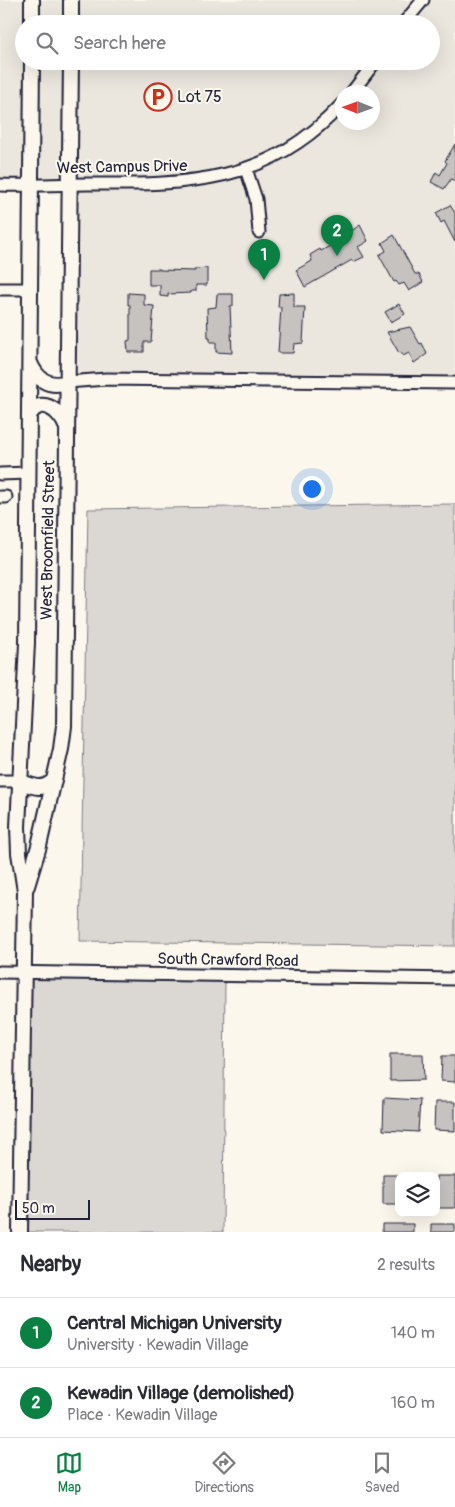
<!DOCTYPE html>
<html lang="en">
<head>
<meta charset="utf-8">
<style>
	:root { --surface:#fff; --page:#f2f2f3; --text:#2b2b33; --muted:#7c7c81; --line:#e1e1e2; --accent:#0b8043 }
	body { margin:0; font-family:Pangolin,sans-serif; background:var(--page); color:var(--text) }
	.controls { position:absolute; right:15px; bottom:15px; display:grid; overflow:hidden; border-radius:10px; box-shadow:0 5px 20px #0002 }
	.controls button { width:45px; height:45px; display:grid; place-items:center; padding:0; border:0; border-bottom:1px solid var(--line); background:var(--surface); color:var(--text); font:25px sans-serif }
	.compass { position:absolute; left:335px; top:85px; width:45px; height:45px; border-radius:50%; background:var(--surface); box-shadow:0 5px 20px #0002; rotate:271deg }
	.scale { position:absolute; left:15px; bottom:12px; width:75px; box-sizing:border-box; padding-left:5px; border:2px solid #22223b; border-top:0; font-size:14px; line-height:18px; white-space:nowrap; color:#22223b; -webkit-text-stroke:4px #fbf7ec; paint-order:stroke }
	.you { position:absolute; left:311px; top:488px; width:18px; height:18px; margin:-12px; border:4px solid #fff; border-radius:50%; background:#1a73e8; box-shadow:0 0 0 8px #1a73e833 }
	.badge { display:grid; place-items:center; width:32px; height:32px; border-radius:50%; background:var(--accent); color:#fff; font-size:16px; font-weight:700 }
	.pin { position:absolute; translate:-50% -41px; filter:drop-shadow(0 1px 2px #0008) }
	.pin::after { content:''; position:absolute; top:26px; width:18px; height:15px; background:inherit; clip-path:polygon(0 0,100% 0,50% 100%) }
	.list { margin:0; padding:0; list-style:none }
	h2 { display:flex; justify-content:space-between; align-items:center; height:65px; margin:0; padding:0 20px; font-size:21px }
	h2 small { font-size:16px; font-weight:400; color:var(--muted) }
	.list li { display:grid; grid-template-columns:32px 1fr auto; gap:15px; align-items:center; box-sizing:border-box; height:70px; padding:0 20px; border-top:1px solid var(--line) }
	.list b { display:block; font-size:19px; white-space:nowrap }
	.list p { margin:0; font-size:16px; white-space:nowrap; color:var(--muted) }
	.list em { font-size:16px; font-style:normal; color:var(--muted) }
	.icon { flex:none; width:28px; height:28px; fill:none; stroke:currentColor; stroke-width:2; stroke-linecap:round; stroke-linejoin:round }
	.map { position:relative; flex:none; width:455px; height:1232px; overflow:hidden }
	.search { position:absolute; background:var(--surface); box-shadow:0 5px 20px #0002; left:15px; right:15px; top:15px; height:55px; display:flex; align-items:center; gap:12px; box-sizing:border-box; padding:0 18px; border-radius:28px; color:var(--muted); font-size:19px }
	.sheet { height:205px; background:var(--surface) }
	nav { display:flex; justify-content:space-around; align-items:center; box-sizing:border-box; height:70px; border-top:1px solid var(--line); background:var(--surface); font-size:14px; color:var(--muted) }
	nav a { display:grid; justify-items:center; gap:2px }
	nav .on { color:var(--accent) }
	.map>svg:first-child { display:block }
	.built { fill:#ebe7df; fill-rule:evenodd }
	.green { fill:#dbd8d3; stroke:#7e7d87 }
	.building { fill:#c6c2c0; stroke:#22223b }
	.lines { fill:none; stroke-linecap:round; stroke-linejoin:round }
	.minor-casing { stroke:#22223b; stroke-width:15 }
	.major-casing { stroke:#22223b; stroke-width:18 }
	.minor { stroke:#fbf7ec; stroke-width:11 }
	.major { stroke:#fbf7ec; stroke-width:14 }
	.labels { text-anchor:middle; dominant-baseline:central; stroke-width:4; stroke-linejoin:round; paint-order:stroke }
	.poi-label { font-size:16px; fill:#22223b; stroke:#fbf7ec; text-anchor:start }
	.street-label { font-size:16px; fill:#22223b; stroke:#fbf7ec }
</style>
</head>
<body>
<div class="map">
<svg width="455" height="1232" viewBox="0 0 455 1232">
	<rect width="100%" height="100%" fill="#fbf7ec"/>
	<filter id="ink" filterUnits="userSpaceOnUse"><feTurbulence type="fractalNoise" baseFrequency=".02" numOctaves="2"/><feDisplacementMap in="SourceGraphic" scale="10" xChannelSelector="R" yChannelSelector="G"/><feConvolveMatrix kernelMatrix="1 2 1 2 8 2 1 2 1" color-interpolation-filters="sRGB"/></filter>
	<g filter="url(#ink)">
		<!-- built -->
		<path class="built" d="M0,0H455V383L183,380L77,374L69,184L0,185ZM24,24H431V61H24ZM342,92H372V122H342Z"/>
		<!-- green -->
		<path class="green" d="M455,504V946L80,941L88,509Z
			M27,972L225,976L223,1232H22Z"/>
		<!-- building -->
		<path class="building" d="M455,144V181L451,179L444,189L431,182L436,172L440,175L447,163L445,161Z
			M450,205L455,213V242L444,221L441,223L436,213Z
			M360,225L368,241L358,247L364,257L353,262L352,260L305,287L296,270L312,261L310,255L320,249L321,251L351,234L350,232Z
			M394,235L415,274H419L423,282L409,291L404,283L399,285L396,281L394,282L379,255L386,251L382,243Z
			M207,268V285H196V291H191V293L168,294V297L160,296V285H149V269H160V270L195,271V269Z
			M128,293L144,294V305L154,306L151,342H144V352H128L127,341L130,340V305H128Z
			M294,293V307H305L303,343L294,344L293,353H278L281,307H278L279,294Z
			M217,294H233V306H230L232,353L216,352V342H210V338H208L207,308L216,307Z
			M399,304L405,314L391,322L385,312Z
			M410,327L420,344L422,343L427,354L414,363L409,353L403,356L401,352L399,353L387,332Z
			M390,1054H423L424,1080L390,1081Z
			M442,1056H455V1082L441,1081Z
			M384,1098L420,1100L418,1132L383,1130Z
			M435,1102H455V1131L434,1130Z
			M383,1175H399V1204H383Z
			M436,1176H455V1208H436Z
			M382,1224H413V1232H382Z
			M431,1224H455V1232H431Z"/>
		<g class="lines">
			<!-- minor casing -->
			<g class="minor-casing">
				<path id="minor" d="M403,24L423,0
					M352,92L376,61
					M246,169L256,199L259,232
					M0,185C29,186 58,184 87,184C188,185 269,184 342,104
					M0,289H31
					M67,382L106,379L455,383
					M0,474L29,473
					M0,497H6
					M0,781H19
					M0,972L455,979"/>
			</g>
			<!-- major casing -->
			<g class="major-casing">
				<path id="major" d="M32,24V0
					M71,24V0
					M30,363C37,380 49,388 67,382
					M29,416C39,395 60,410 66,426
					M19,781C32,786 43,792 54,780
					M27,886L39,846L61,749L64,726L71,61
					M20,1232L25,891L19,853L18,827L27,643L32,61"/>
			</g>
			<!-- minor -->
			<use href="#minor" class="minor"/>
			<!-- major -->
			<use href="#major" class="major"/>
		</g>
	</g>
	<!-- icons -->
	<defs>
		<g id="parking-ring" transform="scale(1.4375)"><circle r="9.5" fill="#fbf7ec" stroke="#c8321e" stroke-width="1.5"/><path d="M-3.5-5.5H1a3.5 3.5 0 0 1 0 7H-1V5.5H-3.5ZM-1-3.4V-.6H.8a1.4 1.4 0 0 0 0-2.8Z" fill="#c8321e"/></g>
	</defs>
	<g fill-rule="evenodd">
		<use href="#parking-ring" x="158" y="97"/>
	</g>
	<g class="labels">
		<!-- poi labels -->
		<g class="poi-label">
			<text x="177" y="97">Lot 75</text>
		</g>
		<!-- street labels -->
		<g class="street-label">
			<text transform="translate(122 167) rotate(-1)">West Campus Drive</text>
			<text transform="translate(48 540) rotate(-89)">West Broomfield Street</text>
			<text transform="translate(228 960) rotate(1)">South Crawford Road</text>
		</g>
	</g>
</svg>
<div class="controls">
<button><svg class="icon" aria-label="layers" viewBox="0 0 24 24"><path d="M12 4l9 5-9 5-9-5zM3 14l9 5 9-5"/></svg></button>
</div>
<svg class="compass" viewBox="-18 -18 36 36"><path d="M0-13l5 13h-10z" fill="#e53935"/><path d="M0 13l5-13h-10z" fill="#7c7c81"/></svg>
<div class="scale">50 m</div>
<div class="you"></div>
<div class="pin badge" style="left:264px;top:280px">1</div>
<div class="pin badge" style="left:337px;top:256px">2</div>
<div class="search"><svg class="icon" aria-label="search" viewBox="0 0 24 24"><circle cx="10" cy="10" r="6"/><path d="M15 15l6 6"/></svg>Search here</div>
</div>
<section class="sheet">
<h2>Nearby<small>2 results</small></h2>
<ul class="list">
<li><span class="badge">1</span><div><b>Central Michigan University</b><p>University · Kewadin Village</p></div><em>140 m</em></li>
<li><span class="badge">2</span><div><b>Kewadin Village (demolished)</b><p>Place · Kewadin Village</p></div><em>160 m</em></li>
</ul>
</section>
<nav>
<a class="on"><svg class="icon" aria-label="map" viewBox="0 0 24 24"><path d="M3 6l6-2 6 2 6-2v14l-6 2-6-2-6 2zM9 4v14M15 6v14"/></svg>Map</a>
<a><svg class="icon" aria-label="directions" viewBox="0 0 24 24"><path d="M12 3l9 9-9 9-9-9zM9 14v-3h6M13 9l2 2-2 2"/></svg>Directions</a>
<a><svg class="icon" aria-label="saved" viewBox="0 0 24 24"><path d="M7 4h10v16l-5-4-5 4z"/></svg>Saved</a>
</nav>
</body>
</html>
